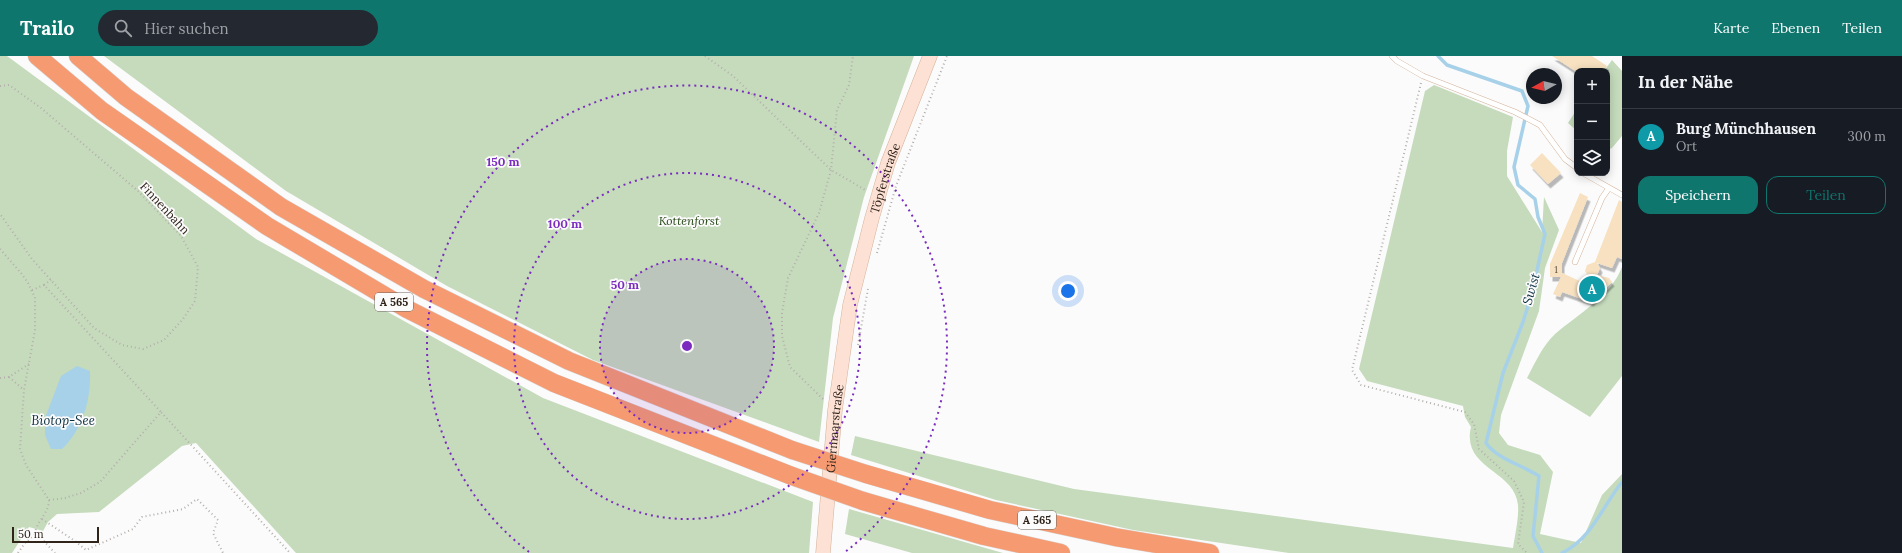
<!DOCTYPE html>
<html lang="de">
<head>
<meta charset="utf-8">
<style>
	:root { --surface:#171b24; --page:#242831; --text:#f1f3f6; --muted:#9ea1a6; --line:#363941; --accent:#0f766e }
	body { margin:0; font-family:Lora,serif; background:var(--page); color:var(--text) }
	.controls { position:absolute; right:12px; top:12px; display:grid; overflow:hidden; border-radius:8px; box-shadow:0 2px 10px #0003 }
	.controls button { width:36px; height:36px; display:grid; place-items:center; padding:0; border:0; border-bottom:1px solid var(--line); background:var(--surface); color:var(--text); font:20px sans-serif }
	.compass { position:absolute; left:1526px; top:12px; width:36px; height:36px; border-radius:50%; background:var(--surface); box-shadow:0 2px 10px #0003; rotate:262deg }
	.scale { position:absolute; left:12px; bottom:10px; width:87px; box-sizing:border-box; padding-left:4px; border:2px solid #2f231a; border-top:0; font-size:11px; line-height:14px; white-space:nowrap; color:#2f231a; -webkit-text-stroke:3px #fbfbfb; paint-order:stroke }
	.you { position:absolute; left:1068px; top:235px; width:14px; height:14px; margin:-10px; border:3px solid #fff; border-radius:50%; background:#1a73e8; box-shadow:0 0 0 6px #1a73e833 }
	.badge { display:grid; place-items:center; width:26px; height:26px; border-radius:50%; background:var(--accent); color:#fff; font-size:13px; font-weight:700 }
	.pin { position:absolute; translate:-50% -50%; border:2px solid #fff; box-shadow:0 1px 4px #0006 }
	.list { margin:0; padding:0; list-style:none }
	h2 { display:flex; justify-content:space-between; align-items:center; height:52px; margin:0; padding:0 16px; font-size:17px }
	h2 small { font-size:13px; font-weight:400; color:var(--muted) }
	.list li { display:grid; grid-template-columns:26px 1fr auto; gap:12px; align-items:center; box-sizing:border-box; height:56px; padding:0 16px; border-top:1px solid var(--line) }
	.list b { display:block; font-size:15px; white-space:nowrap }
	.list p { margin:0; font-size:13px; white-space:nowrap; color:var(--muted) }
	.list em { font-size:13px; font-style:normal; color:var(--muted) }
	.actions { display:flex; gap:8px; padding:12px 16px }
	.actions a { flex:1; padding:9px 0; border:1px solid var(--accent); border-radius:12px; text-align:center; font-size:14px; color:var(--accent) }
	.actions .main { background:var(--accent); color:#fff }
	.icon { flex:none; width:22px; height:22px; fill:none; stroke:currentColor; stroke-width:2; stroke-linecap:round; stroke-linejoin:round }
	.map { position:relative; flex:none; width:1622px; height:497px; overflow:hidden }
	header { display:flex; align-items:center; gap:24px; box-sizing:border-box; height:56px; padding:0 20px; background:var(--accent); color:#fff }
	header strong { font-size:19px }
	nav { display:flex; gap:22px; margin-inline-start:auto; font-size:14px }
	.search { width:280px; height:36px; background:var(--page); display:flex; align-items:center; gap:10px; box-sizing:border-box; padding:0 14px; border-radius:22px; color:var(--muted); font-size:15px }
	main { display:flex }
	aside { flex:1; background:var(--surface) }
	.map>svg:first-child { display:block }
	.green { fill:#c5dbbc }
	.water { fill:#a7d1e9 }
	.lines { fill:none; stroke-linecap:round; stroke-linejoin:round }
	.stream { stroke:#a7d1e9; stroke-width:3.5 }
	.building { fill:#f7e1c0; filter:url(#shadow) }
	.service-casing { stroke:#d3b39b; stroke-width:6 }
	.secondary-casing { stroke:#d3b39b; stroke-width:15 }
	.motorway-casing { stroke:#dad7d6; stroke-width:19 }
	.path { stroke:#b4afac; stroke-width:2; stroke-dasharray:1 3; stroke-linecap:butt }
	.service { stroke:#fff; stroke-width:5 }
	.secondary { stroke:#fce1d4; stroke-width:14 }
	.motorway { stroke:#f59a71; stroke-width:18 }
	.motorway-bridge-casing { stroke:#dad7d6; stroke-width:19; stroke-linecap:butt }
	.motorway-bridge { stroke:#f59a71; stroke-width:18 }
	.ring { fill:none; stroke:#7b2cbf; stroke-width:2; stroke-dasharray:2 4 }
	.labels { text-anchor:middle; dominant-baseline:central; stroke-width:3.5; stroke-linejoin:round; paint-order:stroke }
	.number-label { font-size:10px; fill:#615244 }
	.shield { fill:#fbfbfb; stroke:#6c645e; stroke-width:1 }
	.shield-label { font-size:11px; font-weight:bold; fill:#2f231a }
	.street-label { font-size:12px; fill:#2f231a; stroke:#fbfbfb }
	.park-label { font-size:12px; font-style:italic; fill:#274817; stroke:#fbfbfb }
	.water-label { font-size:13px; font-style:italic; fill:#0a2e40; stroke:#fbfbfb }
	.centre { fill:#7b2cbf; stroke:#fbfbfb; stroke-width:2 }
	.ring-label { font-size:12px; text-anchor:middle; font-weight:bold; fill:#7b2cbf; stroke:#fbfbfb; stroke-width:3.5; stroke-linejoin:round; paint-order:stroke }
</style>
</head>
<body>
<header>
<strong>Trailo</strong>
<div class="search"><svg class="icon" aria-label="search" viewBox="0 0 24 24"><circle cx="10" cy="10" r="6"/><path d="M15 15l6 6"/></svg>Hier suchen</div>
<nav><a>Karte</a><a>Ebenen</a><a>Teilen</a></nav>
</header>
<main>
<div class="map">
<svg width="1622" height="497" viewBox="0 0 1622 497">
	<defs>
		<filter id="shadow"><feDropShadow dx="2.5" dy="4.5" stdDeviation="0" flood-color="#0004"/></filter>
	</defs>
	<rect width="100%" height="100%" fill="#fbfbfb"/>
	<!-- green -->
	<path class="green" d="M0,0H7L256,183L543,342L813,446L809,497H296L196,387L182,390L99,456L57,458L48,466L43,475L29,471L12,497H0Z
		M104,0H914L864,141L833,262L819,386L593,304L447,230L286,135Z
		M1612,4L1622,15V80L1612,92L1607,94V15H1604Z
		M1434,29L1513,61L1507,95V120L1542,176L1544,141L1559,174L1545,212L1539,255L1501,359L1499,377L1508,389L1540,399L1553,416L1540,478L1581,487L1602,439L1622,418V497H1289L1133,474L996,444L851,399L855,380L1074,433L1513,492C1515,479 1519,462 1518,449C1515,414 1461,413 1471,371L1465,361L1463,350L1367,325L1359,313L1425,35Z
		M1577,53V75L1568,67Z
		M1622,211V320L1590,361L1527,322C1535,307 1543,289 1555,278C1578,258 1611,240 1622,211Z
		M849,453L1003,497H912L845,478Z"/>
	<!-- water -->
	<path class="water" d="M77,310L90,315C91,343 83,373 62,393H51L45,379V362L61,320Z"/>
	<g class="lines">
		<!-- stream -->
		<path class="stream" d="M1438,0L1447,9L1522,35L1528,50L1514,111L1518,129L1535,143L1538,161L1545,178L1532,237L1523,266L1503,317L1486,387C1497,403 1522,409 1539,420L1533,480L1542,497
			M1562,497C1592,482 1602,451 1622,426"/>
	</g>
	<!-- building -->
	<path class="building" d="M1552,0H1592L1607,10L1603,15L1577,16Z
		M1542,97L1561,117L1548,128L1530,109Z
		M1580,137L1588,141L1562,207V217L1582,226L1587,218L1585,215L1587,209L1595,206L1619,144L1622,146V203L1617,201L1612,212L1597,207L1600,212L1597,219L1609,222L1612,226L1591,246L1562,236L1560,241L1553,238L1561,221H1550V208Z"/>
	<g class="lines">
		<!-- service casing -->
		<g class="service-casing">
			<path id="service" d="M1392,0L1397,5L1423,20L1515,56L1540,69L1565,103L1577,112
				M1583,117L1622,139
				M1575,206L1602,142L1609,132"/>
		</g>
		<!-- secondary casing -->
		<g class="secondary-casing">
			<g id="secondary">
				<path id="s1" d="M823,497L835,354L850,249L872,162L888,107L930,0"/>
			</g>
		</g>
		<!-- motorway casing -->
		<g class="motorway-casing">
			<path id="motorway" d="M37,0L102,55L267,170L407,253L554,327L792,420
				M78,0L126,41L281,151L424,233L569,305L792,394
				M866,418L990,454L1115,481L1210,497
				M863,445L984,480L1061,497"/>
		</g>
		<!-- path -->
		<path class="path" d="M705,0L733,20L831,114L867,135
			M1421,27L1352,314L1361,329L1465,356L1474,368L1479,393L1514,425L1524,446L1518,488L1527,497
			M0,30L9,29L41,52L138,135L181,180L198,211L195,245L183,263L164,284L143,293L122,289L94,272L32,203L0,158
			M0,193L21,217L28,227L35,242V274L24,334L20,393L26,409L49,444C49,458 36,465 35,478L41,482L55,497
			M877,197L896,130L947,0
			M44,229L51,224
			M32,234L44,229L161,356
			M858,289L868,233
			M9,321L24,334
			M0,322L9,321L29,308
			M823,343L790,311L782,280V257L788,222L819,157L831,114L837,54L849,29L853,0
			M49,444L65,442L81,437L100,426L161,356L290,497
			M42,463L75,485L86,494L133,473L142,461L183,453L197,443L218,464L213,477L223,497
			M18,497L25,487L35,478"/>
		<!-- service -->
		<use href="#service" class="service"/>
		<!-- secondary -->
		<use href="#secondary" class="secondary"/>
		<!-- motorway -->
		<use href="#motorway" class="motorway"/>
		<!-- motorway-bridge casing -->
		<g class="motorway-bridge-casing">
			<path id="motorway-bridge" d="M792,394L866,418
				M792,420L863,445"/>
		</g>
		<!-- motorway-bridge -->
		<use href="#motorway-bridge" class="motorway-bridge"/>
	</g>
	<!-- distance rings -->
	<circle cx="687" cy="290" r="87" fill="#7b2cbf" fill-opacity=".12"/>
	<g class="ring">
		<circle cx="687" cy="290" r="87"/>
		<circle cx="687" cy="290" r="173"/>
		<path d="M529 496A260 260 0 1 1 845 496"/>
	</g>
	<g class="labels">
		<!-- number labels -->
		<g class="number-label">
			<text x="1556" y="213">1</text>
		</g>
		<!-- shield labels -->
		<g class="shield">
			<rect x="375" y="237" width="38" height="18" rx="3"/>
			<rect x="1018" y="455" width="38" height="18" rx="3"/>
		</g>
		<g class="shield-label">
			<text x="394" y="246">A 565</text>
			<text x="1037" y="464">A 565</text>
		</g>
		<!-- street labels -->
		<g class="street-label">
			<text stroke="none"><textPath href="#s1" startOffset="381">Töpferstraße</textPath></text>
			<text transform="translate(165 152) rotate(47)">Finnenbahn</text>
			<text stroke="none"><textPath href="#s1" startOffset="125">Giermaarstraße</textPath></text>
		</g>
		<!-- park labels -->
		<g class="park-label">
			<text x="689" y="164">Kottenforst</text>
		</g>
		<!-- water labels -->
		<g class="water-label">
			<text transform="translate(1531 233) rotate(-74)">Swist</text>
			<text x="63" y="364">Biotop-See</text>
		</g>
	</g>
	<circle cx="687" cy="290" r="6" class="centre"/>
	<g class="ring-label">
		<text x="503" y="110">150 m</text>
		<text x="565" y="172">100 m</text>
		<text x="625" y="233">50 m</text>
	</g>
</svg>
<div class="controls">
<button>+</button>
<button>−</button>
<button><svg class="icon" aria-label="layers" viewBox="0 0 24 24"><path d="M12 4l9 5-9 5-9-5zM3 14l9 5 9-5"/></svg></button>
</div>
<svg class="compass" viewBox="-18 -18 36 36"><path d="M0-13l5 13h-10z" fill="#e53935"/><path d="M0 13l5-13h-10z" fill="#9ea1a6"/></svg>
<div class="scale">50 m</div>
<div class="you"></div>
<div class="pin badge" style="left:1592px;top:233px;background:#0f9aa8">A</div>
</div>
<aside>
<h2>In der Nähe<small></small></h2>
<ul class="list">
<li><span class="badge" style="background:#0f9aa8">A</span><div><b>Burg Münchhausen</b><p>Ort</p></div><em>300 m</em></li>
</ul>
<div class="actions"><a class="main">Speichern</a><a>Teilen</a></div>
</aside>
</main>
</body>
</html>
